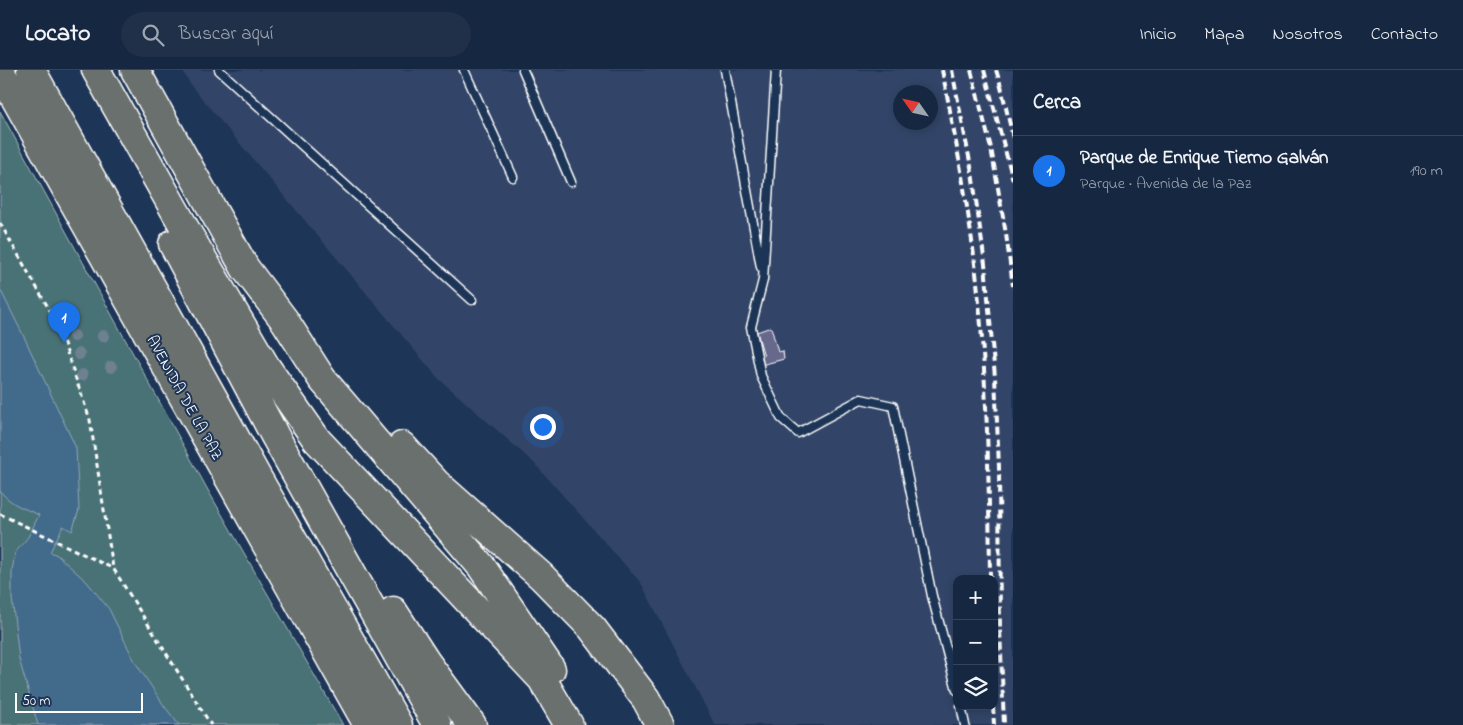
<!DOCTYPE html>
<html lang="es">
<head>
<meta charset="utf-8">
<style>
	:root { --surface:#162841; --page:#1f3048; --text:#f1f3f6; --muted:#9ea6b1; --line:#35445a; --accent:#1a73e8 }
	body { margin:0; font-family:"Indie Flower",sans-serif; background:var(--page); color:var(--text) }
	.controls { position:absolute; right:15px; bottom:15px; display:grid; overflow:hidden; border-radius:10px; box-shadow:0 2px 8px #0003 }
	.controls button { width:45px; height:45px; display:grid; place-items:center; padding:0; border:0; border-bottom:1px solid var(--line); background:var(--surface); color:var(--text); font:25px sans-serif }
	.compass { position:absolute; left:893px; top:15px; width:45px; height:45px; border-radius:50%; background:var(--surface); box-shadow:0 2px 8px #0003; rotate:304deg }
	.scale { position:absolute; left:15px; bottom:12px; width:128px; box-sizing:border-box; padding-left:5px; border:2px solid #fff; border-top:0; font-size:14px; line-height:18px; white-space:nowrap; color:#fff; -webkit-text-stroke:4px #1d3557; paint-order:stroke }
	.you { position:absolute; left:542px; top:356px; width:18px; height:18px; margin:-12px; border:4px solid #fff; border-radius:50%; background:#1a73e8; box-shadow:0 0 0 8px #1a73e833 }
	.badge { display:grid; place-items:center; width:32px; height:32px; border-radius:50%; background:var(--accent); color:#fff; font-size:16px; font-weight:700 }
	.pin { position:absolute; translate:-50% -41px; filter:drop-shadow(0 1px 2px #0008) }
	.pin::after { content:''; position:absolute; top:26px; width:18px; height:15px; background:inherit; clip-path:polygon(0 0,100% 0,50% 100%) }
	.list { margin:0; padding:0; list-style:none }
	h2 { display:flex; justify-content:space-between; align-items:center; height:65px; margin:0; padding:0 20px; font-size:21px }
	h2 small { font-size:16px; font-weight:400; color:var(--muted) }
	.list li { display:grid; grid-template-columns:32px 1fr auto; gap:15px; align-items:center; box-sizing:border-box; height:70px; padding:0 20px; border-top:1px solid var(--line) }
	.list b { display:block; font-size:19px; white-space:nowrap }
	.list p { margin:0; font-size:16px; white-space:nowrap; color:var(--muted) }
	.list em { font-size:16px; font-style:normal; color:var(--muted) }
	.icon { flex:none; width:28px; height:28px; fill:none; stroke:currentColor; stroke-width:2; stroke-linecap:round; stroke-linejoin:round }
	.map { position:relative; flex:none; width:1013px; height:655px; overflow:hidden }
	header { display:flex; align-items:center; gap:30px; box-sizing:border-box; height:70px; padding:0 25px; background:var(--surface); border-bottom:1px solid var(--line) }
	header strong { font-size:24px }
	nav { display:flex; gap:28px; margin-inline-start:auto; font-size:18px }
	.search { width:350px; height:45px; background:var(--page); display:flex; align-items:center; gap:12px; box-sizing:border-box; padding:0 18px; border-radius:28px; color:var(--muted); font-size:19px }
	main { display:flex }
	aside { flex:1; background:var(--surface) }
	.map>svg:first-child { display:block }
	.built { fill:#334467; fill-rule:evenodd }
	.green { fill:#4a7276; stroke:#a4b8ba }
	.water { fill:#436a8b; stroke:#8ea6b9 }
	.building { fill:#66688c; stroke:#fff }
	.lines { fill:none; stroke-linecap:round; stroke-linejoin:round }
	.lane-casing { stroke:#fff; stroke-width:11 }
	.highway-casing { stroke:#fff; stroke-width:31 }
	.path { stroke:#fff; stroke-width:3; stroke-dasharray:5 4; stroke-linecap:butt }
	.lane { stroke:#1d3557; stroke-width:8 }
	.highway { stroke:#6a706d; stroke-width:28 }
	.rail { stroke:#fff; stroke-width:4; stroke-dasharray:8 4; stroke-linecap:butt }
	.tree { fill:#6d8191 }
	.labels { text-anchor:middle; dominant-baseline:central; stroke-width:4; stroke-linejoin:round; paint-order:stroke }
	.street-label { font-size:16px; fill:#fff; stroke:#1d3557 }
</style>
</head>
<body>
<header>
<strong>Locato</strong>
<div class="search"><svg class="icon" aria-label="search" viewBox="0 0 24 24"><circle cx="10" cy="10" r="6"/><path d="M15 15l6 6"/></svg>Buscar aquí</div>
<nav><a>Inicio</a><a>Mapa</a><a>Nosotros</a><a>Contacto</a></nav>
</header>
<main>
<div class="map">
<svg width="1013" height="655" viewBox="0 0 1013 655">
	<rect width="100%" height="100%" fill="#1d3557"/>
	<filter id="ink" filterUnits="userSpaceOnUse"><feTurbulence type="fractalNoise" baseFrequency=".02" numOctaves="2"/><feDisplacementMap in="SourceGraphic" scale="10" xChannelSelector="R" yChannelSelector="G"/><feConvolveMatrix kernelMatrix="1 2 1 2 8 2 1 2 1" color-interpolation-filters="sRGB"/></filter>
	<g filter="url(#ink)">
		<!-- built -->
		<path class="built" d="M182,0H1013V655H715L641,513L534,393L438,308L192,17ZM901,22H931V52H901ZM957,509H994V636H957Z"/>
		<!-- green -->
		<path class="green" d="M0,41L209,422L343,655H0Z"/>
		<!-- water -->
		<path class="water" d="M0,219L25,269L76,378L79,440L72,461L63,456L50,482L57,485L87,512L109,539L135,592L165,637L179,655H38L19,589L12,528V501L15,483L28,467L39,445C22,437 13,436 0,421Z"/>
		<!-- building -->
		<path class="building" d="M771,257L778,282L783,281L784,289L761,295L760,288L764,286L757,262Z"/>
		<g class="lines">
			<!-- lane casing -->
			<g class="lane-casing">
				<path id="lane" d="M219,0L472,230
					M464,0L513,107
					M523,0L571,112
					M725,0L761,197
					M776,0L763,210L751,257L761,306L781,348L798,363L861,329L893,336L932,526L957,620
					M961,636L965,655"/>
			</g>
			<!-- highway casing -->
			<g class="highway-casing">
				<path id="highway" d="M31,0L257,407L398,655
					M96,0L187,162L266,297L317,370L542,609L569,655
					M135,0L245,198L285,251L322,309L481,496L551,599
					M0,1L368,655
					M173,174L275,366L437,655
					M402,376L436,413L541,506L592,558L646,629L660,655
					M393,541L426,592L472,655"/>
			</g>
			<!-- path -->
			<path class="path" d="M0,153L57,253L90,350L113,498L211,655
				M0,444L112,498"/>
			<!-- lane -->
			<use href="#lane" class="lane"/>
			<!-- highway -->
			<use href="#highway" class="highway"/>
			<!-- rail -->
			<path class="rail" d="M942,0C955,65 967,129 975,194C987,299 989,404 990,509
				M952,0L972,102L985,194L995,307L999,397L1000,558L1004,655
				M971,0L991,78L1006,164L1013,216
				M984,0L1013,110
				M996,0L1002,19
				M1000,13L1013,67
				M993,636L994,655"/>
		</g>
		<!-- trees -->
		<g class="tree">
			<circle cx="74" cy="266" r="6"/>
			<circle cx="103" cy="266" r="6"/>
			<circle cx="79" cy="284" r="6"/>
			<circle cx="111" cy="297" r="6"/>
			<circle cx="82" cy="305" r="6"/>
		</g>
	</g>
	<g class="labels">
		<!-- street labels -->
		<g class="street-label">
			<text transform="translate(184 328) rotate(61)">AVENIDA DE LA PAZ</text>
		</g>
	</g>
</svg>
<div class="controls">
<button>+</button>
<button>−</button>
<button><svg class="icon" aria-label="layers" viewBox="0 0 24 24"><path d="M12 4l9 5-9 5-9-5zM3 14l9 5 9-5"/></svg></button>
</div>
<svg class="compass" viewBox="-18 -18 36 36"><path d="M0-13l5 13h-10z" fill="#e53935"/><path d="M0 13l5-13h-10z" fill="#9ea6b1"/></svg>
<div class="scale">50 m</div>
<div class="you"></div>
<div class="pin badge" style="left:64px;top:273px">1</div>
</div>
<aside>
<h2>Cerca<small></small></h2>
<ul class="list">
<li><span class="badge">1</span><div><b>Parque de Enrique Tierno Galván</b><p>Parque · Avenida de la Paz</p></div><em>190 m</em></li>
</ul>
</aside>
</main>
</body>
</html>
